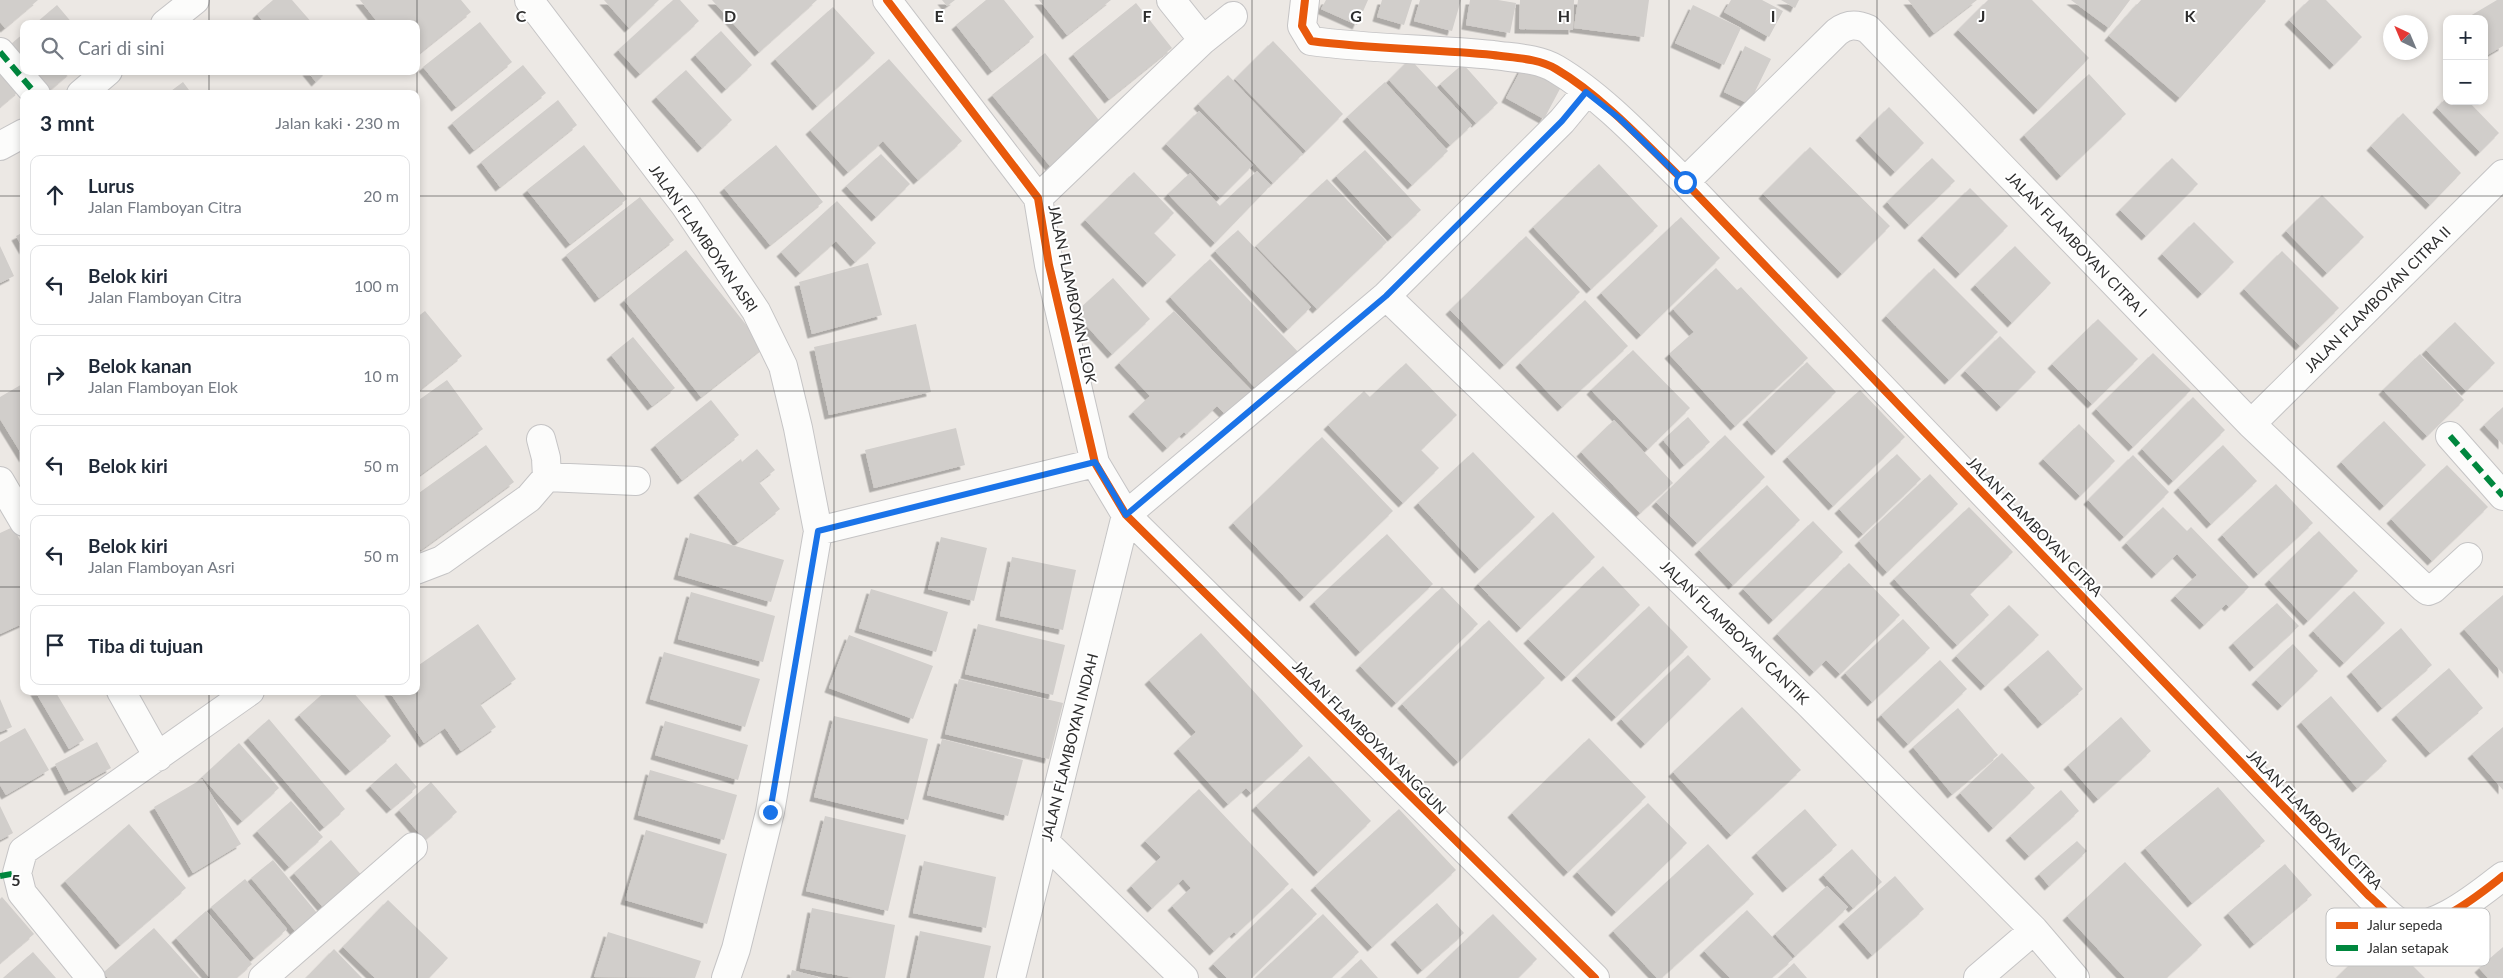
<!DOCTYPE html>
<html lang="id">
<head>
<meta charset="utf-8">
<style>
	:root { --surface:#fff; --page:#f2f2f3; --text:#1f2937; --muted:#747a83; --line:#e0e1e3 }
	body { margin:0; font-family:Lato,sans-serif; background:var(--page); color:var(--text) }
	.controls { position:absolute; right:15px; top:15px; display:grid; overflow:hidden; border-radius:10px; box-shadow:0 2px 8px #0003 }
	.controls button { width:45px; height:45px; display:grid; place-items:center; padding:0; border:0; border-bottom:1px solid var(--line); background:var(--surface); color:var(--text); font:25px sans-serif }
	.compass { position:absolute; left:2383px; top:15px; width:45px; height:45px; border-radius:50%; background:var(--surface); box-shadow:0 2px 8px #0003; rotate:316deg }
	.stop { position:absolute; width:15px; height:15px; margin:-11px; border:4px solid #1a73e8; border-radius:50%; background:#fff }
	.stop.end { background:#1a73e8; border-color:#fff; box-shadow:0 1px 5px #0008 }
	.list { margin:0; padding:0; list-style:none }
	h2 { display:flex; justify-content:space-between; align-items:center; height:65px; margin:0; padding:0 20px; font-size:21px }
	h2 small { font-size:16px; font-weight:400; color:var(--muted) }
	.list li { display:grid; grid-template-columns:32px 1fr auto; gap:15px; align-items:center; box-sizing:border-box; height:80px; margin:0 10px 10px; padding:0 10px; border:1px solid var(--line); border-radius:10px }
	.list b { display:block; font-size:19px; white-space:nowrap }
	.list p { margin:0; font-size:16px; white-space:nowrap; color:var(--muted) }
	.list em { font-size:16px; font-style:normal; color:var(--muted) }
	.icon { flex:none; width:28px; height:28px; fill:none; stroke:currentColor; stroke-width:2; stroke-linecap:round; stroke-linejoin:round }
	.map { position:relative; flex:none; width:2503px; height:978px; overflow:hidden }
	.search { position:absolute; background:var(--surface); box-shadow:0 2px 8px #0003; left:20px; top:20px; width:400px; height:55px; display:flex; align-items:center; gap:12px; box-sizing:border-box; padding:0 18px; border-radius:10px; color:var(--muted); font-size:19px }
	.panel { position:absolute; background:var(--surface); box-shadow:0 2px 8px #0003; left:20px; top:90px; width:400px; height:605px; border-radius:10px }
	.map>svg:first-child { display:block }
	.building { fill:#d1cecb; filter:url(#shadow) }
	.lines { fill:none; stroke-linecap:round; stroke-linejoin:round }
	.minor-casing { stroke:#c5c4c5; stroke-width:30 }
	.minor { stroke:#fcfcfb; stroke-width:28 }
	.quiet { stroke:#00873e; stroke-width:6; stroke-dasharray:12 6; stroke-linecap:butt }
	.cycleway-casing { stroke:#fff; stroke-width:11 }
	.cycleway { stroke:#e8590c; stroke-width:8 }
	.route { stroke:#1a73e8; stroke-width:6 }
	.grid { fill:none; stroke:#2e2e2e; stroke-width:1; stroke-opacity:0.55 }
	.labels { text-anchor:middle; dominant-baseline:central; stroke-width:4; stroke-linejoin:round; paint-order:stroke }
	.street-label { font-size:15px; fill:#2e2e2e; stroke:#fff }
	.key { fill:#fff; stroke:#c0c0c0; stroke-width:1 }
	.key-label { font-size:14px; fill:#2e2e2e }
	.grid-label { font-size:16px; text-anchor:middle; font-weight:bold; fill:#2e2e2e; stroke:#fff; stroke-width:4; stroke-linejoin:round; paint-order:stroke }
</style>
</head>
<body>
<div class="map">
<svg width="2503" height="978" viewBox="0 0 2503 978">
	<defs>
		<filter id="shadow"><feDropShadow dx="-4.5" dy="4.5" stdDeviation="0" flood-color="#0004"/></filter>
	</defs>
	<rect width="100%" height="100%" fill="#ece8e4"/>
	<!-- building -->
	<path class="building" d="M0,0H38L5,28L0,22Z
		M273,0H292L313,24H265L257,14Z
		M360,0H461L471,12L416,56V24H379Z
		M604,0H659L629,28Z
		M673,0H680L699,21L640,74L618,50Z
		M712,0H817L759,52Z
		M942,0H955L947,6Z
		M986,0H1004L1034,37L992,71L956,25Z
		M1039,0H1111L1067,35Z
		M1326,0H1368L1357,25L1321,9Z
		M1382,0H1412L1404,25L1377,17Z
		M1420,0H1461L1452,31L1414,21Z
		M1470,0H1498L1516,3L1510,33L1466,25Z
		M1520,0H1574L1573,30L1519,29Z
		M1578,0H1649L1644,37L1574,28Z
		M1731,0H1762L1783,11L1769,37L1724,12Z
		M1781,0H1799L1795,8Z
		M1908,0H1977L1934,33Z
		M1988,0H2032L2089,58L2038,110L1958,30Z
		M2071,0H2130L2109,28Z
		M2141,0H2265L2266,1L2180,98L2109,36Z
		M2309,0H2326L2362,37L2334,65L2289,20Z
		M2497,0H2503V46L2484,57V19H2465Z
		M1136,3L1172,48L1109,99L1073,54Z
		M57,5L73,24H35Z
		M1693,5L1741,28L1724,65L1675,43Z
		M833,7L875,53L817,106L775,59Z
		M480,22L512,62L456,107L423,67Z
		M721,31L752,65L726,89L695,55Z
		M24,33V61L10,45Z
		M1273,41L1343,114L1306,151L1235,79Z
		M1745,46L1771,59L1749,104L1724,92Z
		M1045,53L1106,129L1054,171L992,95Z
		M889,59L962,141L918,180L883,141L848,172L810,130Z
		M1410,59L1472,125L1450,145L1389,80Z
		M1463,64L1498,103L1476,123L1440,84Z
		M1524,64L1562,85L1544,119L1506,98Z
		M523,65L546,93L474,150L452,123Z
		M0,67L20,90L0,107Z
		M686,70L732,120L702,148L656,97Z
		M32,71H72L49,91Z
		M307,71H327L316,82Z
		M2089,74L2126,114L2061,176L2024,135Z
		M1228,75L1303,154L1273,183L1198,104Z
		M183,82L192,94H167Z
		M1385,82L1448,151L1412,185L1347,117Z
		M2447,97V101H2468L2499,133L2480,152L2437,108Z
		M558,100L577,125L500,187L481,162Z
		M1889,107L1924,143L1895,172L1860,136Z
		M1199,111L1253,165L1220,198L1166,144Z
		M2403,113L2461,173L2430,205L2371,146Z
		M584,145L627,199L570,244L527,190Z
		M776,145L823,202L770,245L724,188Z
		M1810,147L1890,226L1842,274L1763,194Z
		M1365,150L1421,210L1392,237L1336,176Z
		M881,154L910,184L876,217L846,186Z
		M1932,158L1955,181L1909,225L1887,202Z
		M2172,158L2198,184L2146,236L2120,210Z
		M1599,164L1658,226L1591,289L1533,227Z
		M1257,171L1271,185L1215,243L1168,194L1190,173L1220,206Z
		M1134,172L1174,213L1154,233L1176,255L1147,283L1085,220Z
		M1327,179L1387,242L1317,309L1256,246Z
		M1970,188L2008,226L1960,274L1922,236Z
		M2322,195L2364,237L2327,273L2286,231Z
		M640,197L674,240L599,298L566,255Z
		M837,201L876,243L855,262L836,241L800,273L781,252Z
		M1681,217L1720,258L1641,335L1601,293Z
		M2194,222L2234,262L2202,294L2162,254Z
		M1238,230L1311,307L1288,329L1215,251Z
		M24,232V250L16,236Z
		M1526,236L1580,292L1504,365L1450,310Z
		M0,246L14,276L0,283Z
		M2015,246L2051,283L2012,323L1975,285Z
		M686,250L764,347L701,397L624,300Z
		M2282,251L2339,308L2300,346L2244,289Z
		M1210,259L1301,355L1261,394L1170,297Z
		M868,263L882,315L812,334L799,282Z
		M1716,268L1737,290L1741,287L1808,358L1735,426L1669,354L1694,332L1673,309Z
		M1934,268L1998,332L1949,380L1886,316Z
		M1113,278L1150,319L1112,354L1075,313Z
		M1585,300L1628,346L1562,407L1520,363Z
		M425,311L462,356L416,393V318Z
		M1174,311L1255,394L1229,418L1217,406L1186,434L1184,432L1167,448L1133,412L1150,396L1119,363Z
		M2098,319L2138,359L2092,404L2052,364Z
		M2455,322L2495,363L2466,391L2426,350Z
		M916,324L931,392L829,415L814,347Z
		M2000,336L2036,372L2001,407L1965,371Z
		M633,337L675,388L652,406L611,355Z
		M1633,350L1690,408L1648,449L1591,390Z
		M2153,353L2191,390L2133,447L2096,409Z
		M2420,354L2464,400L2427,436L2383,390Z
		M1807,362L1836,392L1776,451L1747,420Z
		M1406,363L1457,415L1421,450L1439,468L1403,503L1328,425L1364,391L1370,397Z
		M447,380L483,429L416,478V402Z
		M24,383V458L0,419V397Z
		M1860,390L1905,437L1833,506L1787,457Z
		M2193,397L2225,430L2173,481L2142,449Z
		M711,400L739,435L682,480L655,445Z
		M2503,407V445L2484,425Z
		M1688,417L1710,442L1684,465L1663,440Z
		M1614,420L1673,483L1640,513L1581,452Z
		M2384,421L2426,465L2384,506L2341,462Z
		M2079,424L2115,461L2080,496L2043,459Z
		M956,428L965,465L874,488L865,450Z
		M1725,435L1765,477L1697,543L1656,502Z
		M1322,437L1393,511L1304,597L1233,523Z
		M486,445L514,482L421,550L416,544V495Z
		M2223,445L2257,481L2211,524L2178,488Z
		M757,449L775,470L759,482L780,509L738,542L698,493L741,459L742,462Z
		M1473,452L1535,517L1479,569L1418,503Z
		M1897,454L1921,479L1863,534L1839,509Z
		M2133,455L2169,492L2124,537L2088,500Z
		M2447,465L2488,507L2432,561L2391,519Z
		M1930,474L1958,504L1887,572L1859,541Z
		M2276,484L2313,523L2258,574L2222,535Z
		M1767,485L1800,520L1733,585L1699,550Z
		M1969,507L2013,552L1970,594L1989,615L1957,645L1894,579Z
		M2163,507L2187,531L2191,527L2249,587L2229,607L2226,604L2204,625L2175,596L2197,575L2177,554L2156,574L2126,543Z
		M1553,512L1595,557L1521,628L1478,584Z
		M1813,521L1843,552L1773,620L1743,589Z
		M13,527L24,548V623L0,634V533Z
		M2319,531L2358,571L2308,621L2269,580Z
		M690,533L784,560L771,602L678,575Z
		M1387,534L1433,584L1360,652L1314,602Z
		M941,537L987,548L974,601L928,589Z
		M1012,557L1076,570L1063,630L1000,616Z
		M1849,563L1900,615L1840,674L1826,660L1814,672L1777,634Z
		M1603,566L1640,605L1566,677L1528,639Z
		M1442,587L1478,624L1396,703L1360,666Z
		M871,589L948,612L936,652L859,628Z
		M2354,591L2385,623L2344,663L2313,631Z
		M691,592L775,616L763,662L678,639Z
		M2503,595V674L2464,629Z
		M2277,603L2299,626L2254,667L2233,643Z
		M2009,605L2039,635L1985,686L1956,656Z
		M1649,606L1688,647L1616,717L1576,676Z
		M1903,619L1930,648L1872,702L1845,673Z
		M1489,620L1545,678L1458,762L1402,704Z
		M478,624L516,679L480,704L496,727L461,751L445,728L424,743L389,691H416V667Z
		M978,624L1065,645L1053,695L965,674Z
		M2401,628L2432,665L2382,708L2351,672Z
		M1201,633L1303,746L1251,793L1246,788L1228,804L1178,749L1196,732L1149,680Z
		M849,635L933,666L913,719L829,688Z
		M2293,644L2318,671L2282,706L2256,680Z
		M2048,650L2083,689L2042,724L2008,685Z
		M664,652L760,679L745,727L650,699Z
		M1688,655L1711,679L1645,744L1621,719Z
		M1940,660L1967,689L1908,744L1881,715Z
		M2449,668L2483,708L2430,753L2396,715Z
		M959,679L1063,703L1049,759L945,734Z
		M35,691H55L84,740L69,749Z
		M326,691H352L391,736L350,771L299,715Z
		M2331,696L2387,761L2357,788L2301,722Z
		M0,699L12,727L0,732Z
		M1742,707L1801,770L1731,835L1673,772Z
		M1958,708L1998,755L1952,794L1913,747Z
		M834,716L928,739L908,820L814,797Z
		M2121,717L2151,751L2098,799L2068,765Z
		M269,719L345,809L324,827L248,738Z
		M665,721L748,745L738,780L655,755Z
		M2503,727V790L2472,754Z
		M25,728L49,770L6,795L0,785V742Z
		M1589,738L1646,797L1568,872L1512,813Z
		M942,739L1023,760L1008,816L927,795Z
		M97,742L111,768L69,791L55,764Z
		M239,743L279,788L242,821L202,777Z
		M2002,753L2035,788L1993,828L1960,793Z
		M1309,756L1371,821L1318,872L1256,806Z
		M396,763L417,787L391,809L370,786Z
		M650,770L737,795L724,840L638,815Z
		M202,779L241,844L193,873L154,807Z
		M431,782L457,812L425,840L399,810Z
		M2218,787L2265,841L2192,903L2145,848Z
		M1199,789L1289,884L1236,934L1234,932L1214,951L1172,906L1191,888L1183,879L1152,908L1131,886L1161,857L1145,841Z
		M2061,790L2079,811L2029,856L2010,836Z
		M291,801L323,837L289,867L257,831Z
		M1648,803L1687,843L1616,912L1577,872Z
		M0,806L13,833L0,840Z
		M1399,809L1456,870L1372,947L1315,886Z
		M1805,809L1837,845L1787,888L1756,853Z
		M825,816L906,835L888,911L806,891Z
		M129,824L186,888L120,945L65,881Z
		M646,830L727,854L707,924L625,900Z
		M331,840L364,878L326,911L294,873Z
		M2077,841L2087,851L2049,886L2039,874Z
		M1708,844L1754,894L1661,978H1657L1613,931Z
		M1852,849L1882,882L1853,908L1823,875Z
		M273,860L322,919L300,937L251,878Z
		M924,861L996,877L986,928L913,913Z
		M2125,862L2202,945L2166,978H2125L2067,916Z
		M2285,864L2312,895L2254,944L2228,913Z
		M1895,876L1924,909L1872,955L1843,922Z
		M245,879L287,929L254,958L211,907Z
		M1827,886L1848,907L1795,956L1775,934Z
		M1292,888L1317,914L1251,978H1227L1213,964Z
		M2,897L34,934L0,963V899Z
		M388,900L448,958L429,978H375L343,947Z
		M1437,903L1464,933L1422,970L1395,940Z
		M812,908L895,925L885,978H853L800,968Z
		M1747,910L1793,959L1771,978H1730L1704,951Z
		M206,911L252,964L236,978H210L176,938Z
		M1323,914L1359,952L1331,978H1255Z
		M1493,914L1537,959L1518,978H1426Z
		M154,928L199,978H108L103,973Z
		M920,931L991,946L984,978H910Z
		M608,932L701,961L695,978L594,977Z
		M2381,934L2425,978H2336Z
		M2503,947V978H2488L2479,968Z
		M334,949L362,978H306Z
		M33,952L56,978H3Z
		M1361,959L1378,978H1341Z
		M1794,963L1807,978H1778Z
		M792,970L818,977V978H790Z"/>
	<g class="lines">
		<!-- minor casing -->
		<g class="minor-casing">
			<path id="minor" d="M529,0L684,204L756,311L783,366L798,428L818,531L770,812L736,949L726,978
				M887,0L1038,198L1049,265L1095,463L1126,515L1595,978
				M1171,0L1203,40
				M1305,0L1302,26L1311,41C1371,49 1432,49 1493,55C1513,58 1538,58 1556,69C1602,96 1647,145 1685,182L2369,896C2379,904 2388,916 2399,922C2429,937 2481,893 2503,876
				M165,24L195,0
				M0,52L36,94
				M81,94L108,71
				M0,146L24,133
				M1685,182L1837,32C1847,24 1857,24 1868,29L2251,424L2424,588L2428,591L2433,589L2468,557
				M1038,198L1203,40L1233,16
				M1386,296L1808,703L2034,930L2075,978
				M2251,424L2503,174
				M2450,436L2503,496
				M547,477L636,481
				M0,481L24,522
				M1126,515L1386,296L1562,121L1586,92
				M818,531L1095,463
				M416,570L442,560L529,498L547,477L546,458L541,439
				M121,691L158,757
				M1045,842L1184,978
				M91,978L22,893L17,873L23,851L250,691
				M263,978L413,847
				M1011,978L1126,515
				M1978,978L2034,930"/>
		</g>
		<!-- minor -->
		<use href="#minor" class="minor"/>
		<!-- quiet -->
		<path class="quiet" d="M0,52L36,94
			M2450,436L2503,496
			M0,876L17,873"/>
		<!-- cycleway casing -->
		<g class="cycleway-casing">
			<path id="cycleway" d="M887,0L1038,198L1049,265L1095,463L1126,515L1595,978
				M1305,0L1302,26L1311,41C1371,49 1432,49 1493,55C1513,58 1538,58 1556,69C1602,96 1647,145 1685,182L2369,896C2379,904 2388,916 2399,922C2429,937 2481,893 2503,876"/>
		</g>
		<!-- cycleway -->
		<use href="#cycleway" class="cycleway"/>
	</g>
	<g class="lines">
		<!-- route -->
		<path class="route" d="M770,812L818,531L1095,462L1126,515L1386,296L1562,121L1586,92L1620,119L1685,182"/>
	</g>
	<!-- grid -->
	<path class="grid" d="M209,0V24M417,0V978M626,0V978M834,0V978M1043,0V978M1252,0V978M1460,0V978M1669,0V978M1877,0V978M2086,0V978M2294,0V978M209,71V94M0,196H24M416,196H2503M0,391H24M416,391H2503M0,587H24M416,587H2503M209,691V978M0,782H2503"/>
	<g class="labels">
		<!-- street labels -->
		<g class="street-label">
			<text transform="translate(704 238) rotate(55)">JALAN FLAMBOYAN ASRI</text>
			<text transform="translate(2077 244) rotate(46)">JALAN FLAMBOYAN CITRA I</text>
			<text transform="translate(1073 294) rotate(78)">JALAN FLAMBOYAN ELOK</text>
			<text transform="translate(2377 299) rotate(-45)">JALAN FLAMBOYAN CITRA II</text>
			<text transform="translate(2035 526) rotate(46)">JALAN FLAMBOYAN CITRA</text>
			<text transform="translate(1735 632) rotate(44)">JALAN FLAMBOYAN CANTIK</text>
			<text transform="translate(1370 737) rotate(45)">JALAN FLAMBOYAN ANGGUN</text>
			<text transform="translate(1069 747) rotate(-76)">JALAN FLAMBOYAN INDAH</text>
			<text transform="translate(2315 819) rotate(46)">JALAN FLAMBOYAN CITRA</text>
		</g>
	</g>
	<!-- legend -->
	<rect x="2326" y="908" width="164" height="58" rx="8" class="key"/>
	<rect x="2336" y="922" width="22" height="7" fill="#e8590c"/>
	<rect x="2336" y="945" width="22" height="6" fill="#00873e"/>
	<g class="key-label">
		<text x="2367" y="930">Jalur sepeda</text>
		<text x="2367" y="953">Jalan setapak</text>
	</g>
	<g class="grid-label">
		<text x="521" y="22">C</text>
		<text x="730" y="22">D</text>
		<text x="939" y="22">E</text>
		<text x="1147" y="22">F</text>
		<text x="1356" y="22">G</text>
		<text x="1564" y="22">H</text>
		<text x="1773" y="22">I</text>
		<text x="1982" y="22">J</text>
		<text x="2190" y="22">K</text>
		<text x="16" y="886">5</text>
	</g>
</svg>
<div class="controls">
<button>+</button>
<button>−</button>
</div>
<svg class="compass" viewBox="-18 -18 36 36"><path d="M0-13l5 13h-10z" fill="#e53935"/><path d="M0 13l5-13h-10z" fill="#747a83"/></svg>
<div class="stop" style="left:1685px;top:182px"></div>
<div class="stop end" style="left:770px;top:812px"></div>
<div class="search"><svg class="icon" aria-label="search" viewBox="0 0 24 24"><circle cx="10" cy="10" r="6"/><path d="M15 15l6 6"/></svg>Cari di sini</div>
<section class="panel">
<h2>3 mnt<small>Jalan kaki · 230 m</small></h2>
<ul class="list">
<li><svg class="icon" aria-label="ahead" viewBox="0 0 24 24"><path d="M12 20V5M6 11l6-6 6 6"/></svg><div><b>Lurus</b><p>Jalan Flamboyan Citra</p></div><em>20 m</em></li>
<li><svg class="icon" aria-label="left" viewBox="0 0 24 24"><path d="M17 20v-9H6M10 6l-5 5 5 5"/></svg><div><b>Belok kiri</b><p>Jalan Flamboyan Citra</p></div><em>100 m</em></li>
<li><svg class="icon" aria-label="right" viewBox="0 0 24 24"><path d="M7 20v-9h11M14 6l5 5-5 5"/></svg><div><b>Belok kanan</b><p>Jalan Flamboyan Elok</p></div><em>10 m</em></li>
<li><svg class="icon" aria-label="left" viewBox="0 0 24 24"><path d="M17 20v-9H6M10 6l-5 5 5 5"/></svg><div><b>Belok kiri</b></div><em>50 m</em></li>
<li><svg class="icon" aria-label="left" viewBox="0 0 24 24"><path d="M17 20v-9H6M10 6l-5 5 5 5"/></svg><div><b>Belok kiri</b><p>Jalan Flamboyan Asri</p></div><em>50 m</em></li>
<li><svg class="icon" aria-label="arrive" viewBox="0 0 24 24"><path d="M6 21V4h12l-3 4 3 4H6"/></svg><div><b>Tiba di tujuan</b></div></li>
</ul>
</section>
</div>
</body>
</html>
